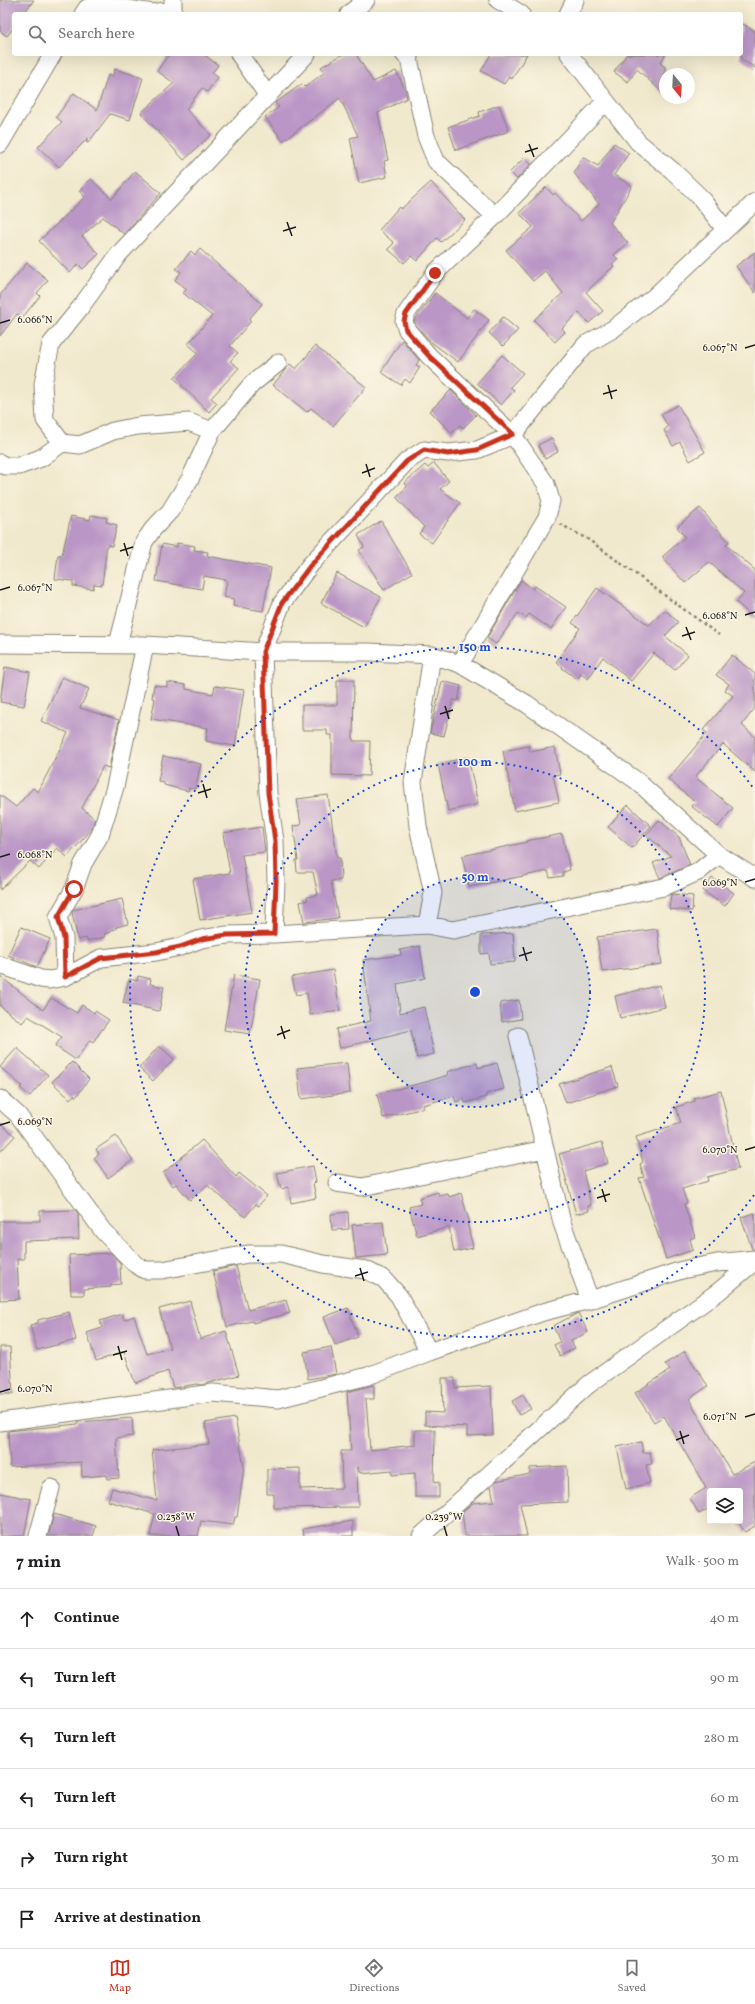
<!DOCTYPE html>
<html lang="en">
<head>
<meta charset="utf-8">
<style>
	:root { --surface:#fff; --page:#f6f6f6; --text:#202124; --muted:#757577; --line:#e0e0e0; --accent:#c8321e }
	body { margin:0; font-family:Vollkorn,serif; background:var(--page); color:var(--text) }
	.controls { position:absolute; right:12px; bottom:12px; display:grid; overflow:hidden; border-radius:4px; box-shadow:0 4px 16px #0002 }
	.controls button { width:36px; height:36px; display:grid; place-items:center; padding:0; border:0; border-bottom:1px solid var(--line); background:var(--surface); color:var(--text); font:20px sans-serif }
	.compass { position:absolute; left:659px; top:68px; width:36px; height:36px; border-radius:50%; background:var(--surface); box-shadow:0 4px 16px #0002; rotate:162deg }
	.stop { position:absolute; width:12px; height:12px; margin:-9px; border:3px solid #c8321e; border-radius:50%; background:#fff }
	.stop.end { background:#c8321e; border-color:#fff; box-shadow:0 1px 4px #0008 }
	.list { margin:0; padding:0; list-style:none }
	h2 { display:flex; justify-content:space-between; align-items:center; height:52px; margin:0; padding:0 16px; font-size:17px }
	h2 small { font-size:13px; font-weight:400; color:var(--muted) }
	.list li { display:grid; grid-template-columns:26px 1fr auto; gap:12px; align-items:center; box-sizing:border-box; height:60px; padding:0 16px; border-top:1px solid var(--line) }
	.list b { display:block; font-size:15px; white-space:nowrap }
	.list em { font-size:13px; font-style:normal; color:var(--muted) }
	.icon { flex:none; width:22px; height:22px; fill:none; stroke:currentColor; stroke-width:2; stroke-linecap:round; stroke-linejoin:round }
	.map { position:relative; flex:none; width:755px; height:1536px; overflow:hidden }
	.search { position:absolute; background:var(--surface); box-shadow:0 4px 16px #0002; left:12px; right:12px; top:12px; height:44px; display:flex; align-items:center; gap:10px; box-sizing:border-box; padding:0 14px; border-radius:4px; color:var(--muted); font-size:15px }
	.sheet { height:412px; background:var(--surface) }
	nav { display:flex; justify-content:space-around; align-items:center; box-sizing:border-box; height:56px; border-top:1px solid var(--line); background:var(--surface); font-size:11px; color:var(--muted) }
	nav a { display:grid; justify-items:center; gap:2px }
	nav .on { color:var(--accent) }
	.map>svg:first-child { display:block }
	.building { fill:#ba96c6 }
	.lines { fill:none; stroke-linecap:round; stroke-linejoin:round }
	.street-casing { stroke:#868274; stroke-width:19 }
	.path { stroke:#868274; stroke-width:2.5; stroke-dasharray:3 3; stroke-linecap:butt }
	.street { stroke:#fff; stroke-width:17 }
	.route { stroke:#c8321e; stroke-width:5 }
	.ticks { fill:none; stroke:#1c1c1c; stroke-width:1.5 }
	.ring { fill:none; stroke:#1d4ed8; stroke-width:2; stroke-dasharray:2 4 }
	.ticks-label { font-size:10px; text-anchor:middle; fill:#1c1c1c; stroke:#fcf5e5; stroke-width:3; stroke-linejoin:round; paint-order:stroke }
	.centre { fill:#1d4ed8; stroke:#fcf5e5; stroke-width:2 }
	.ring-label { font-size:12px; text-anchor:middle; font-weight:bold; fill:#1d4ed8; stroke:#fcf5e5; stroke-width:3; stroke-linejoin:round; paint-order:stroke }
</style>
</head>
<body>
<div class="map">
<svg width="755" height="1536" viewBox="0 0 755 1536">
	<rect width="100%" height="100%" fill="#fcf5e5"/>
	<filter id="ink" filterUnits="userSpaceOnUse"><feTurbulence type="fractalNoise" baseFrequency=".025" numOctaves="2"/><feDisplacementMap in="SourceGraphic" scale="8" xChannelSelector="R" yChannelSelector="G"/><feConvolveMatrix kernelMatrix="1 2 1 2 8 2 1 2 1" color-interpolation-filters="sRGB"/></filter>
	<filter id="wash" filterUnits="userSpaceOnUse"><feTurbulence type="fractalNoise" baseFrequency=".012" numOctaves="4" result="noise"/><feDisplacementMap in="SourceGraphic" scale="16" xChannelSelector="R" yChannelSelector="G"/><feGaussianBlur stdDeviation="0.9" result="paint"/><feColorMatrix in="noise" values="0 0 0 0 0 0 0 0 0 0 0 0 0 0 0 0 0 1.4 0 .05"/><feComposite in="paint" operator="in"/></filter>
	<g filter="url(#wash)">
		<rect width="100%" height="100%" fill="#f1e9cd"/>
		<g id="blocks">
			<!-- building -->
			<path class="building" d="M0,0H34L23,14H14V27L7,36L0,31Z
				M741,23L755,31V68L741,59Z
				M169,54H203L218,65L212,73L218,77L207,92L202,88L186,109L211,135L184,160L141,113L174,83L157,71Z
				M343,54H356L373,82L396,71L405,89L407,98L378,113L388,160L384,161L387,177L359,183L350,138L358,136L340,98L283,141L265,117L279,107L275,103L302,84L305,87L325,72L321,67Z
				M491,54H527L512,79L509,77L504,84L481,71Z
				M627,54H666L660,63L665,67V95L637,69L628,82L614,72Z
				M115,69L143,78L130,120L110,114L88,143L86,142L88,138L59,167L38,147L62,122L56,117L74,93L97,110L108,75L112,77Z
				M499,105L509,131L456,150L448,127L480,116L479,112Z
				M614,143L629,153L614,175L632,186L610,223L628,243L614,255L618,259L612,264L614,266L586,292L603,311L589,323L579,312L562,328L565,332L555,342L534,320L563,293L545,271L533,281L506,250L533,227L519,213L546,187L553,195L555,193L581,221L599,204L574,173L583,157L598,166Z
				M524,158L531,164L517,179L510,172Z
				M135,171L161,193L124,234L103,217L82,236L99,254L83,269L78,264L70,273L39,241L85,197L79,191L91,179L112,199Z
				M431,182L465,220L441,242L437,238L417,261L411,256L404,263L388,249L394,243L379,230L399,207L401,209Z
				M200,249L262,304L249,319L251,321L230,346L238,353L230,361L239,368L211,398L217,403L209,412L174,378L198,353L188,344L212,316L183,293L187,289L175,280L181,272L176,269L191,251L195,255Z
				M755,252V293L736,266Z
				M27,263L48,280L37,293L40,296L22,318L17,314L0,336V295Z
				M435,293L467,318L474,309L489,320L458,362L431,342L416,325L414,321Z
				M503,317L518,330L503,346L489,333Z
				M402,340L419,360L416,365L420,367L410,383L405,379L401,385L381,372Z
				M315,346L366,387L333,426L311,408L307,412L273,385L290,364L296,369Z
				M502,355L523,373L510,387L514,390L501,405L477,383Z
				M451,390L476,415L463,428L460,425L452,433L430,411Z
				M678,405L705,452L690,461L680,442L673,446L664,430L668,427L661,414Z
				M552,438L558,452L545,459L538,445Z
				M434,463L449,481L440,489L460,503L432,543L419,534L424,527L396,497L407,487L404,483L425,465L428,468Z
				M700,508L729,542L726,545L755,570V619L736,602L744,593L709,562L685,583L662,557L685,537L677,527Z
				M91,515L107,518L106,522L117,525L112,546L107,545L102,585L94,584L93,589L73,586V581L55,579L58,555H62L71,516L90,520Z
				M381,521L412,573L384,590L359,550L364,547L358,535Z
				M177,543L195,546L194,550L208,552L207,556L271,568L263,611L233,606L234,599L224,597L227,580L204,576L202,589L156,581L162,544L177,547Z
				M337,573L381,597L364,627L321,603Z
				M521,580L533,589L535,586L566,607L551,629L529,614L526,618L518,613L496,644L487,638Z
				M597,588L649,625L665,610L678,622L665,636L688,655L675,670L654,653L631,681L603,657L588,679L581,674L577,679L562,668L563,667L556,662L580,628L572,623Z
				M732,655L755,674V708L742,725L755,737V772L723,744L695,777L733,808L718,827L691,806L695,802L668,779L707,733L703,730L733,696L725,690L729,684L716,675Z
				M5,667L30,672L24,706L0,702Z
				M62,677L89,689L80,708L119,720L109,768L103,766L82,808L95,819L92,829L67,857L57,848L39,869L30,861L0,890V795L16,807L33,788L38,792L68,733L41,721Z
				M337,680H354L353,741H370L369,776L332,775V735H327V730H302V705H337Z
				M442,681L461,686L458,701L453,700L444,736L430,733Z
				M167,682L186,685V689L213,694L215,686L244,690L235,746L206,741L208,728L151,719L155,699L152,698L154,685L167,687Z
				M529,746L530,752L555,747L560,774L553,775L559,802L515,811L503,751Z
				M163,756L201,764L195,789L189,788L188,791L164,785V782L158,781Z
				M468,757L478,804L448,811L438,764Z
				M328,795L337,858H340L341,880L331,881L338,918L304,922L300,902L308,900L307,897L318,895L313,872H297L296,860H298L293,826L301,825L297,799Z
				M628,805L651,826L632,848L608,827Z
				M659,820L679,837L690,865L660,878L653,863L671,856L646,835Z
				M262,827L265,852L242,855L252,912L200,920L193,879L230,873L223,833Z
				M562,834L570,870L563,872V876L550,878L548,871L469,887L462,856L527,842L526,841Z
				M712,878L734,893L725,906L703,891Z
				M673,894L693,896L692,911L669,909L671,895Z
				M122,899L128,924L116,927V929L111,930V932L104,934L105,937L87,941L86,938L78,940L72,913L73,910Z
				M21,927L50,939L37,967L8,955Z
				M657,929L662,964L602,972L597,937Z
				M513,933L515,962L490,964L489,953L481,954V935Z
				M420,946L425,978L397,984L400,1013L424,1007L434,1054L417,1058L411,1030L340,1048L336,1029L371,1021L363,960L401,955L400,950Z
				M333,970L340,1011L310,1015L307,993L296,995L292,977Z
				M234,975L260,979L250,1034L224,1030Z
				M0,976L43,1010L51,998L77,1013L82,1005L94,1013L95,1011L109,1020L93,1042L90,1040L76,1060L55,1046L62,1037L28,1016L22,1023L0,1006Z
				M138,976L151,979L150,984L164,987L159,1011L123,1003L129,979L137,981Z
				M660,985L665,1007L620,1018L615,996Z
				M519,1000L521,1019L502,1022L500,1003Z
				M159,1046L174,1059L153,1081L139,1068Z
				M17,1048L48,1075L30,1096L20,1088L22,1086L0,1067Z
				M72,1062L89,1079L76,1097L74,1095L70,1099L52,1082Z
				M347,1063L350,1093L301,1099L297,1068Z
				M477,1063L478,1068L497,1063L504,1089L486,1094V1097L465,1103L464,1099L456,1102L454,1096L423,1105L424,1108L383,1118L377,1094L426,1082L448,1075L447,1072Z
				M612,1067L618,1086L566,1103L559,1084Z
				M721,1091L738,1169L707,1177L708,1181L682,1189L687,1203L684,1204L695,1237L690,1239L693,1250L666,1259L639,1178L644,1177L640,1164L643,1162L636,1137L681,1123L676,1107L695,1101L694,1098Z
				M0,1123L15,1136L0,1152Z
				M116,1136L133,1160L108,1178L94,1158L99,1154L96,1149Z
				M202,1140L236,1177L239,1173L267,1196L258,1206L256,1204L245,1217L207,1185L190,1200L176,1184L173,1186L163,1173Z
				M602,1142L608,1163L583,1171L591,1205L588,1206L589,1211L576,1214L559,1154Z
				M313,1166L316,1182L313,1183L316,1198L291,1203L288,1187L281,1189L277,1173Z
				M438,1192L439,1196L448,1194L449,1197L461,1193L469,1221L467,1222L473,1248L454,1252L449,1227L417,1236L409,1207L421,1204L419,1198Z
				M75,1210L78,1213L79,1239L24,1241V1259H17L19,1299L0,1300V1221H40V1211Z
				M348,1212L349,1229L332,1230L331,1214Z
				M755,1213V1249H752L741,1217Z
				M383,1222L387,1255L356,1258L352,1225Z
				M111,1253L120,1263L121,1284L111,1285V1287L84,1289V1295H71L69,1255Z
				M236,1266L248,1310L286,1300L290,1313L253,1323L252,1321L227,1327L213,1271Z
				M190,1301L200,1339L226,1331L239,1375L201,1385L196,1384L173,1388L168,1371L135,1383L124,1352L96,1361L87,1333L102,1328L100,1321L122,1314L124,1320L134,1316L147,1354L170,1348L159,1309Z
				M348,1308L358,1337L335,1345L324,1317Z
				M69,1312L76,1340L37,1350L30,1325L38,1323V1320Z
				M578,1313L588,1332L571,1341L575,1348L560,1356L554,1345L560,1342L553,1326Z
				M0,1347H10L13,1394H0Z
				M331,1347L336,1374L308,1379L304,1352Z
				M685,1351L708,1386L689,1399L732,1474L755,1462V1526L745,1532L740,1525V1491H710V1508L699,1514L690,1498L706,1488L664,1416L654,1422L635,1393L670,1370L665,1364Z
				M442,1378H455V1388L491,1386L493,1435L467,1436V1427L425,1425V1412L443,1413Z
				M374,1385V1399H366L370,1450L415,1445V1430H435L434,1483L439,1482V1497H415V1473L392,1475V1470L360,1473L357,1467L358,1507L274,1508V1494H267V1469L300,1468V1489L342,1488L341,1451H351L347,1392Z
				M523,1395L531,1409L519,1415L512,1401Z
				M132,1418L133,1436L116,1438L119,1478L107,1479V1475L82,1477L81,1462L10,1467L8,1431L78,1424V1422Z
				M235,1418L244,1467L237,1517H235L233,1525L201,1521L198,1536H150L155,1514L108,1501L112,1488L157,1501L152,1450L209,1444L205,1423Z
				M641,1442L643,1453L650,1452L652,1464L646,1465L650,1483L626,1489L617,1447Z
				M567,1466L568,1502L520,1504L527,1536H465L462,1512L473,1503L494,1501L491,1486L496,1481L530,1474V1468Z
				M0,1493L31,1499L24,1536H0Z
				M54,1514L96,1526L93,1536H48Z
				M353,1521V1536H304L303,1529Z"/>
		</g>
	</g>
	<g filter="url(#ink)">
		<use href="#blocks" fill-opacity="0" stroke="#868274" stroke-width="1"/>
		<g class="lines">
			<!-- street casing -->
			<g class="street-casing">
				<path id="street" d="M498,0L521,14
					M83,14L87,8L95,4L153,13L173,9V0
					M349,14L366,0
					M568,14L575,0
					M239,54L268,96
					M404,54L409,59L426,136L436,161L495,216
					M569,54L638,142L673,171L699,196L725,229
					M0,144L53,54
					M62,443L45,420L43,384L51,344L80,308L119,254L307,54
					M0,463L5,466H19L41,458L62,443L80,445L113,431L138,426L189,422L212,431
					M0,644L145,645L263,652H368L432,655L460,664L527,704L637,781L719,855L755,878
					M118,644L144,542L153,529L170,511L190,479L212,431L252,384L278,363
					M460,664L547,517L551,501L546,484L513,435L429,356L407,330L404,321L406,314L435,273L495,216L605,102
					M427,925L433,893L418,826L413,782L432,655
					M274,934L427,925L453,930L664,887L698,872L719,855
					M0,965L41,979L49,980L65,977L101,958L156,952L180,947L201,939L227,935L274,934L276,882L275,841L268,793L263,652L282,603L310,565L407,461L424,450L448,453L477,450L513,435L585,345L613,329L654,297L755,202
					M65,977L64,938L58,917L74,889L83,864L100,835L115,787L145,645
					M518,1036L545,1149
					M0,1099L18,1115L103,1231L135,1264L145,1270H162L248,1254H281L323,1264L366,1270L384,1279L399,1296L429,1352
					M337,1183L362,1187L545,1149L562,1223L590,1300
					M0,1422L213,1393L278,1399L368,1376L429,1352L543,1312L590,1300L682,1270L717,1263L755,1259
					M38,1536L51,1488
					M421,1536L588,1385L718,1292L755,1261"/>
			</g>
			<!-- path -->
			<path class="path" d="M560,524L589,540L719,635"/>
			<!-- street -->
			<use href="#street" class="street"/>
		</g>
	</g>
	<g class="lines" filter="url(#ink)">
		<!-- route -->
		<path class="route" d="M74,889L58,917L64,938L65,977L101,958L156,952L180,947L202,939L227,935L274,934L276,882L275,841L268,793L263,652L282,603L310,566L407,461L424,450L448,454L477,450L513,434L429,356L406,330L404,321L406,314L435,273"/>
	</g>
	<!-- ticks -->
	<path class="ticks" d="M529,144L534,157M525,152L538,148M287,222L292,236M283,231L296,227M0,323L10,320M745,348L755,345M608,385L612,399M603,394L617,390M366,464L370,477M362,473L375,468M124,543L128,556M120,551L133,547M0,590L10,587M745,615L755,612M686,627L691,640M682,636L695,632M445,706L449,719M440,714L453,710M203,784L207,798M198,793L211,789M0,857L10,854M745,882L755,879M523,947L527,961M519,956L532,952M281,1026L285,1039M277,1035L290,1030M0,1125L10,1122M745,1150L755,1147M602,1189L606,1202M597,1198L610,1194M360,1268L364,1281M355,1276L368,1272M118,1346L122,1360M113,1355L127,1351M0,1392L10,1389M745,1417L755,1414M680,1431L684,1444M676,1440L689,1435M176,1526L179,1536M444,1526L447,1536"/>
	<!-- distance rings -->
	<circle cx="475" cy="992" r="115" fill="#1d4ed8" fill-opacity=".12"/>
	<g class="ring">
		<circle cx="475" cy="992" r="115"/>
		<circle cx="475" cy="992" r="230"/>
		<path d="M754 1195A345 345 0 1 1 754 789"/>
	</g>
	<g class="ticks-label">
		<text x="35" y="323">6.066°N</text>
		<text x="720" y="351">6.067°N</text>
		<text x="35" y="591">6.067°N</text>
		<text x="720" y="619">6.068°N</text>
		<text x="35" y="858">6.068°N</text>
		<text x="720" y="886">6.069°N</text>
		<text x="35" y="1125">6.069°N</text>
		<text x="720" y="1153">6.070°N</text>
		<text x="35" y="1392">6.070°N</text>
		<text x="720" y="1420">6.071°N</text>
		<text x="176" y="1520">0.238°W</text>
		<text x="444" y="1520">0.239°W</text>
	</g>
	<circle cx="475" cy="992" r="6" class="centre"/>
	<g class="ring-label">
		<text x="475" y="651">150 m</text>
		<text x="475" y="766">100 m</text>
		<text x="475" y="881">50 m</text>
	</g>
</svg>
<div class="controls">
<button><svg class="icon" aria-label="layers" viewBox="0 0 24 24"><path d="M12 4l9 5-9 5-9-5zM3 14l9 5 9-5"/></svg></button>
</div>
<svg class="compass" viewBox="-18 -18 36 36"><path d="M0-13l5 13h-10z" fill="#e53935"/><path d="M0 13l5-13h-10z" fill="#757577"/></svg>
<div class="stop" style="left:74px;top:889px"></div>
<div class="stop end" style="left:435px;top:273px"></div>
<div class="search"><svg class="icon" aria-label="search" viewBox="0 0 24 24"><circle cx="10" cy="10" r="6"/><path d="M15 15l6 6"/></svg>Search here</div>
</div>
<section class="sheet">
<h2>7 min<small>Walk · 500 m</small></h2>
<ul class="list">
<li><svg class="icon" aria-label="ahead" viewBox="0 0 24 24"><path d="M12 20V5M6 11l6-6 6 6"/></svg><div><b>Continue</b></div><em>40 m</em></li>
<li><svg class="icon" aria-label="left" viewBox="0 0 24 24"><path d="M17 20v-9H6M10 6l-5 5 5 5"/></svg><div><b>Turn left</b></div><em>90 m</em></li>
<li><svg class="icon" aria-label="left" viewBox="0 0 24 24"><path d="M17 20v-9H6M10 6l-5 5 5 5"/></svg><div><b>Turn left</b></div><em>280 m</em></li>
<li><svg class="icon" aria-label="left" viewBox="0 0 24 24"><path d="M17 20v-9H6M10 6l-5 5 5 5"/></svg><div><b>Turn left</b></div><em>60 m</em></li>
<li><svg class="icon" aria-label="right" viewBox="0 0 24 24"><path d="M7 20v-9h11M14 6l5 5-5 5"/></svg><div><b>Turn right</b></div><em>30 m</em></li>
<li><svg class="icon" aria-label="arrive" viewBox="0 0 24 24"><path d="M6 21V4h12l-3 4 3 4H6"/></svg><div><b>Arrive at destination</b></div></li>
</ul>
</section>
<nav>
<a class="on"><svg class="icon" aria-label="map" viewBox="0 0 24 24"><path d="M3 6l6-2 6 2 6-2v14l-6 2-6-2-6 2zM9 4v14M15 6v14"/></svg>Map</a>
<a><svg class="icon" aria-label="directions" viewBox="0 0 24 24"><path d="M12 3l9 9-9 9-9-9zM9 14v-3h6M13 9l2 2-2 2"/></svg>Directions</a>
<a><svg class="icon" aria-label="saved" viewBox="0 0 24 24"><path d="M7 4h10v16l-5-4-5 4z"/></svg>Saved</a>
</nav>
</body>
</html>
